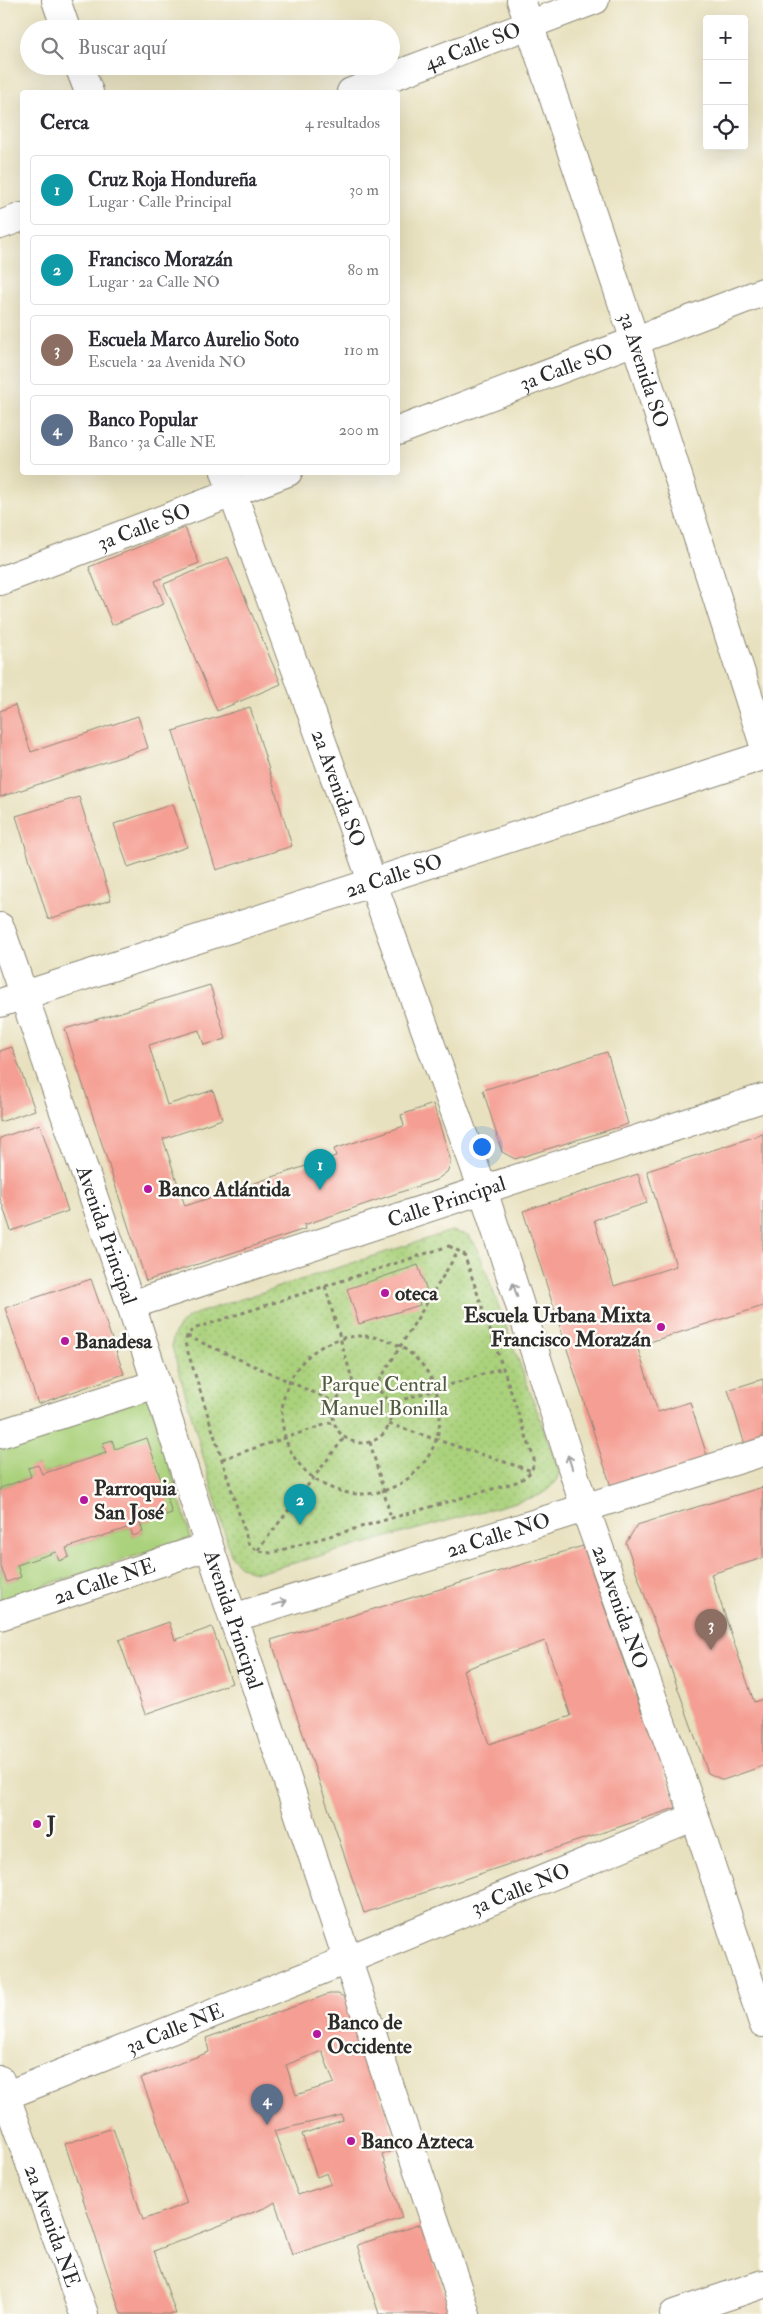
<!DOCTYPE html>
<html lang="es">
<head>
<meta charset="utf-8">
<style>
	:root { --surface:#fff; --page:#f2f2f3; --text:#2b2b33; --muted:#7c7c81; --line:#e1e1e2; --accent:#b5179e }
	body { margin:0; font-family:"IM FELL Double Pica",serif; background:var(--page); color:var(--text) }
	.controls { position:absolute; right:15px; top:15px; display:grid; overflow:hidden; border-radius:5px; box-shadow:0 5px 20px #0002 }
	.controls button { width:45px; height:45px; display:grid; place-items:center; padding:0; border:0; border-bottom:1px solid var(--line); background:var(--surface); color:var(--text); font:25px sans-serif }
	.you { position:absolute; left:481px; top:1146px; width:18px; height:18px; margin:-12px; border:4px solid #fff; border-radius:50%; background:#1a73e8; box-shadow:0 0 0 8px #1a73e833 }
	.badge { display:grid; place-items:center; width:32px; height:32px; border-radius:50%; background:var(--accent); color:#fff; font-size:16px; font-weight:700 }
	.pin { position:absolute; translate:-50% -41px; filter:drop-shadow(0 1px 2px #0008) }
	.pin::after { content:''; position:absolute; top:26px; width:18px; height:15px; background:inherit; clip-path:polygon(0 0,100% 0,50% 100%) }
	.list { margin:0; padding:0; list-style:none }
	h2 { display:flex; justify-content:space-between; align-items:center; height:65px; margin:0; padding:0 20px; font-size:21px }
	h2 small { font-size:16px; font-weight:400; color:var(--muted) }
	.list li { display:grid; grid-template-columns:32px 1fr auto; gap:15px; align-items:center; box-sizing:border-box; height:70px; margin:0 10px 10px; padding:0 10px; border:1px solid var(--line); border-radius:5px }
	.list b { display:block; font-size:19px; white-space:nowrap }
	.list p { margin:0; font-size:16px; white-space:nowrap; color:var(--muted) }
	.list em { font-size:16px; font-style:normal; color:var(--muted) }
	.icon { flex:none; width:28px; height:28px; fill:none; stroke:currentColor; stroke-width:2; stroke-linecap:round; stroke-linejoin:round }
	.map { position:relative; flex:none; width:763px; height:2314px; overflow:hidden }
	.search { position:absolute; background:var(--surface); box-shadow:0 5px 20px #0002; left:20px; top:20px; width:380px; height:55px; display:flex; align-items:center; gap:12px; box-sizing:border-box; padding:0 18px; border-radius:28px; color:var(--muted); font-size:19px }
	.panel { position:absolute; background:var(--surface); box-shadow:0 5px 20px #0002; left:20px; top:90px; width:380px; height:385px; border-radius:5px }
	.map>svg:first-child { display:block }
	.park { fill:url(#park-dots); stroke:#6a7e54 }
	.garden { fill:#aad17c; stroke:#6a7e54 }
	.building { fill:#f59e93; fill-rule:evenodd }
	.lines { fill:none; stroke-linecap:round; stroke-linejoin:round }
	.minor-casing { stroke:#8a8675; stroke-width:30 }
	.path { stroke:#8a8675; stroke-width:3; stroke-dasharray:4 4; stroke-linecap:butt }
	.minor { stroke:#fff; stroke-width:28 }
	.oneway { stroke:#a0a0a0 }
	.poi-dot { fill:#b5179e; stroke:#fdfcf7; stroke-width:2 }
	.labels { text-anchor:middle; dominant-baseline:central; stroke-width:5; stroke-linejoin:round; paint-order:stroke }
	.street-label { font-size:21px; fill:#2b2b2b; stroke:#fdfcf7 }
	.poi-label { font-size:21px; font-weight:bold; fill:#2b2b2b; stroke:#fdfcf7; text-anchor:start }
	.park-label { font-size:21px; fill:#515d43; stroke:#fdfcf7 }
</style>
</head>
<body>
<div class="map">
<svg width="763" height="2314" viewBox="0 0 763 2314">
	<defs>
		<pattern id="park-dots" width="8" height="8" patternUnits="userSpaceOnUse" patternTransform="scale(1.25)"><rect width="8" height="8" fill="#aad17c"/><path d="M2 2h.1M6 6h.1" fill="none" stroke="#92b46b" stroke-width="1.8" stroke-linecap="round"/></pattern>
	</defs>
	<rect width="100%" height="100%" fill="#fdfcf7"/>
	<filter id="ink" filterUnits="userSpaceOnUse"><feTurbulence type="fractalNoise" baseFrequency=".02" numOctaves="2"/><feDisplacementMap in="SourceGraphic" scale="10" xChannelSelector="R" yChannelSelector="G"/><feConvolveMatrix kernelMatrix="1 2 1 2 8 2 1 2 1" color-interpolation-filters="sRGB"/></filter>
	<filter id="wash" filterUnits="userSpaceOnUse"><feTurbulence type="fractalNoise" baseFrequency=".0096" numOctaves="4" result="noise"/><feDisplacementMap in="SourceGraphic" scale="20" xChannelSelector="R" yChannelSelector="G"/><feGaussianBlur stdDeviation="1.12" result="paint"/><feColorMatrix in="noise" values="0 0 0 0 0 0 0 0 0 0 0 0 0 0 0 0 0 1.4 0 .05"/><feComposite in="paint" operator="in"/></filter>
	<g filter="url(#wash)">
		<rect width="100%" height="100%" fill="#e8e1bf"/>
		<!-- park -->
		<path class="park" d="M451,1231L468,1235L477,1247L559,1471C558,1483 547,1491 538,1496L265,1571C250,1574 239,1568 231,1555L172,1347C172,1330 183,1319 198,1313Z"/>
		<!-- garden -->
		<path class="garden" d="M149,1397L191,1538L0,1600V1565L7,1582L21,1577L17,1565L56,1552L59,1561L69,1557L66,1548L130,1527L133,1536L143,1532L140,1523L172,1513L115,1449L112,1440L103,1444L106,1453L42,1474L38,1465L29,1468L31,1477L0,1488V1446Z"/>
		<g id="blocks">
			<!-- building -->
			<path class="building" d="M185,528L199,563L155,581L164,604L112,625L89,567Z
				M228,557L281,684L217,711L164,584Z
				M15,705L31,752L138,716L148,748L0,797V711Z
				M250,707L292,846L216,870L173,731Z
				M79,797L111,900L48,919L16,816Z
				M173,804L187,847L128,867L114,824Z
				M210,985L226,1039L204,1045L199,1030L149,1045L167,1105L213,1090L222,1119L163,1139L185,1206L336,1156L334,1149L404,1126L401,1115L433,1104L450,1158V1165L447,1172L436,1180L304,1225L305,1229L146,1281L65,1029Z
				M12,1047L35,1110L0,1122V1051Z
				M607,1052L628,1124L515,1159L502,1152L483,1090Z
				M40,1124L68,1211L11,1231L0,1198V1138Z
				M763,1134V1306L637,1346L658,1412L690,1402L709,1462L613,1493L523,1211L638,1174L647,1203L594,1220L614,1286L676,1266L647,1171Z
				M418,1265L427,1291L417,1295L420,1305L359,1324L347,1289Z
				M91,1279L124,1374L38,1404L5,1308Z
				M763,1379V1443L745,1445L728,1390Z
				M147,1438L172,1513L140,1523L143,1532L133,1536L130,1527L66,1548L69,1557L59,1561L56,1552L17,1565L21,1577L7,1582L0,1565V1488L31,1477L28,1468L38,1465L42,1474L106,1453L103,1443L112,1440L115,1449Z
				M763,1487V1558L711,1574L754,1702L763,1699V1766L723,1780L708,1773L626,1543L637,1525Z
				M583,1546L635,1694L678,1807L364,1913L271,1640ZM545,1641L571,1716L489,1744L463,1670Z
				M169,1622L175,1640L212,1627L232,1683L145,1714L119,1640Z
				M329,1994H338L344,1997L348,2003L399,2149L382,2155L402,2218L292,2255L275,2202L267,2207L154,2251L176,2314H121L65,2144L113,2128L143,2220L187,2203L141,2078L209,2052L206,2038ZM322,2051L334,2083L296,2095L286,2065ZM342,2115L343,2120L302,2134L317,2177L327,2173L331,2184L298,2195L274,2131Z
				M421,2224L451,2314H379L357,2245Z"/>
		</g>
	</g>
	<g filter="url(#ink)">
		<use href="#blocks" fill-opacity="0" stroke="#8a8675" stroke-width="1"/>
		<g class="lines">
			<!-- minor casing -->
			<g class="minor-casing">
				<g id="minor">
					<path d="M56,0L66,29"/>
					<path id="s1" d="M521,0L635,341L763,742"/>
					<path d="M79,66L89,92"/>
					<path id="s2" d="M351,92L595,0"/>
					<path d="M0,225L22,217"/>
					<path id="s3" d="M398,431L763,292"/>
					<path id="s4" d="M225,472L483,1190L585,1508L695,1817L763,2023"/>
					<path id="s5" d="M0,581L288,472"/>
					<path id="s6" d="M0,927L131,1305L209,1546L466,2314"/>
					<path id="s7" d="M0,1003L763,756"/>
					<path id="s8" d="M131,1305L763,1098"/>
					<path d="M0,1434L156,1384"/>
					<path id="s9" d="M0,1616L209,1546"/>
					<path id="s10" d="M233,1618L763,1452"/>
					<path id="s11" d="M0,2080L84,2314"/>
					<path id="s12" d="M0,2098L347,1960L695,1817"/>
					<path d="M674,2314L763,2284"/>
				</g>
			</g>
			<!-- path -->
			<path class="path" d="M449,1246L464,1254L534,1459L532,1471L520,1481L271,1553L258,1551L249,1545L185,1343L187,1336L193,1329Z
				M325,1286L354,1386
				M282 1415a79 79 0 1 1 158 0a79 79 0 1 1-158 0Z
				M187,1336L335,1402
				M333 1414a29 29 0 1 1 58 0a29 29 0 1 1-58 0Z
				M375,1388L459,1250
				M389,1404L503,1368
				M389,1424L532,1471
				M370,1442L391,1518
				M222,1459L333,1422
				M258,1550L344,1438"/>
			<!-- minor -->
			<use href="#minor" class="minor"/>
		</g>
		<!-- one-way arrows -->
		<defs><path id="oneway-shaft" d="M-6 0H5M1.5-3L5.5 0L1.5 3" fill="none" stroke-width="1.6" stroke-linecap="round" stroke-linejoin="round" transform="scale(1.25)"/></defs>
		<g class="oneway">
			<use href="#oneway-shaft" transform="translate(515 1290) rotate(-108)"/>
			<use href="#oneway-shaft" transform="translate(570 1462) rotate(-108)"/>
			<use href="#oneway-shaft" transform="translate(280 1603) rotate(-17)"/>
		</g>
	</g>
	<!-- markers -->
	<g class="poi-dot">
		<circle cx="148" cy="1189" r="5"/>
		<circle cx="385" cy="1293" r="5"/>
		<circle cx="661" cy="1327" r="5"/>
		<circle cx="65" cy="1341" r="5"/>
		<circle cx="84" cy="1500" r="5"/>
		<circle cx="37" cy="1824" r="5"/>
		<circle cx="317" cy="2034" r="5"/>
		<circle cx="351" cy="2141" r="5"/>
	</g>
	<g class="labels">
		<!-- street labels -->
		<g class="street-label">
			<text stroke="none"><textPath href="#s2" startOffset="130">4a Calle SO</textPath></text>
			<text stroke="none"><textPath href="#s3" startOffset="180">3a Calle SO</textPath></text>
			<text stroke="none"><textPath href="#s1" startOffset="390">3a Avenida SO</textPath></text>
			<text stroke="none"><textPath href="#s5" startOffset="154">3a Calle SO</textPath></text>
			<text stroke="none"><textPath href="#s4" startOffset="336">2a Avenida SO</textPath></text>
			<text stroke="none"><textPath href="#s7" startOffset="414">2a Calle SO</textPath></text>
			<text stroke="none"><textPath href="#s8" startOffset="332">Calle Principal</textPath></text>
			<text stroke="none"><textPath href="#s6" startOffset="326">Avenida Principal</textPath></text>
			<text stroke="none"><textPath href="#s10" startOffset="278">2a Calle NO</textPath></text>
			<text stroke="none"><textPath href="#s9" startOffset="110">2a Calle NE</textPath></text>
			<text stroke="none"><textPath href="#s4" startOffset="1202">2a Avenida NO</textPath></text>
			<text stroke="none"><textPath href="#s6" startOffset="731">Avenida Principal</textPath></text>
			<text stroke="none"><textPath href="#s12" startOffset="561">3a Calle NO</textPath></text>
			<text stroke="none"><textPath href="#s12" startOffset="188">3a Calle NE</textPath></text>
			<text stroke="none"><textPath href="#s11" startOffset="155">2a Avenida NE</textPath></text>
		</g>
		<!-- poi labels -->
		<g class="poi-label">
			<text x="158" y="1189">Banco Atlántida</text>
			<text x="395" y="1293">oteca</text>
			<text x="651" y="1315" text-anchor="end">Escuela Urbana Mixta<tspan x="651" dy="24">Francisco Morazán</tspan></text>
			<text x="75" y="1341">Banadesa</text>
			<text x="94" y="1488">Parroquia<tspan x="94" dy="24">San José</tspan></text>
			<text x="47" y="1824">J</text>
			<text x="327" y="2022">Banco de<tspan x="327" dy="24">Occidente</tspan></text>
			<text x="361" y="2141">Banco Azteca</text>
		</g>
		<!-- park labels -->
		<g class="park-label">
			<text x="384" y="1384">Parque Central<tspan x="384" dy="24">Manuel Bonilla</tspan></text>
		</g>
	</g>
</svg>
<div class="controls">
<button>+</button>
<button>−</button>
<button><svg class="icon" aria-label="locate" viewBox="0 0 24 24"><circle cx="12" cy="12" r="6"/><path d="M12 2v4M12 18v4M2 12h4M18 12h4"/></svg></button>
</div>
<div class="you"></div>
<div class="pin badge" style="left:320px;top:1190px;background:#0f9aa8">1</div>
<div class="pin badge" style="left:300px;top:1525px;background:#0f9aa8">2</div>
<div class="pin badge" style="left:711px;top:1650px;background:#8d6e63">3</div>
<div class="pin badge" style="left:267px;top:2125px;background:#5c6f8a">4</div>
<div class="search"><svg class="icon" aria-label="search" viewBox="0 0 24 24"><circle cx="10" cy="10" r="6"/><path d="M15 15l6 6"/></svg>Buscar aquí</div>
<section class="panel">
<h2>Cerca<small>4 resultados</small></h2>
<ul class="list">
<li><span class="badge" style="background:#0f9aa8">1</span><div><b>Cruz Roja Hondureña</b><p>Lugar · Calle Principal</p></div><em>30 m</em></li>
<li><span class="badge" style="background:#0f9aa8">2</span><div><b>Francisco Morazán</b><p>Lugar · 2a Calle NO</p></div><em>80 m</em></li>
<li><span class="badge" style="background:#8d6e63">3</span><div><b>Escuela Marco Aurelio Soto</b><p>Escuela · 2a Avenida NO</p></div><em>110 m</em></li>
<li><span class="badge" style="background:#5c6f8a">4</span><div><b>Banco Popular</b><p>Banco · 3a Calle NE</p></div><em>200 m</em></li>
</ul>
</section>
</div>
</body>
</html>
